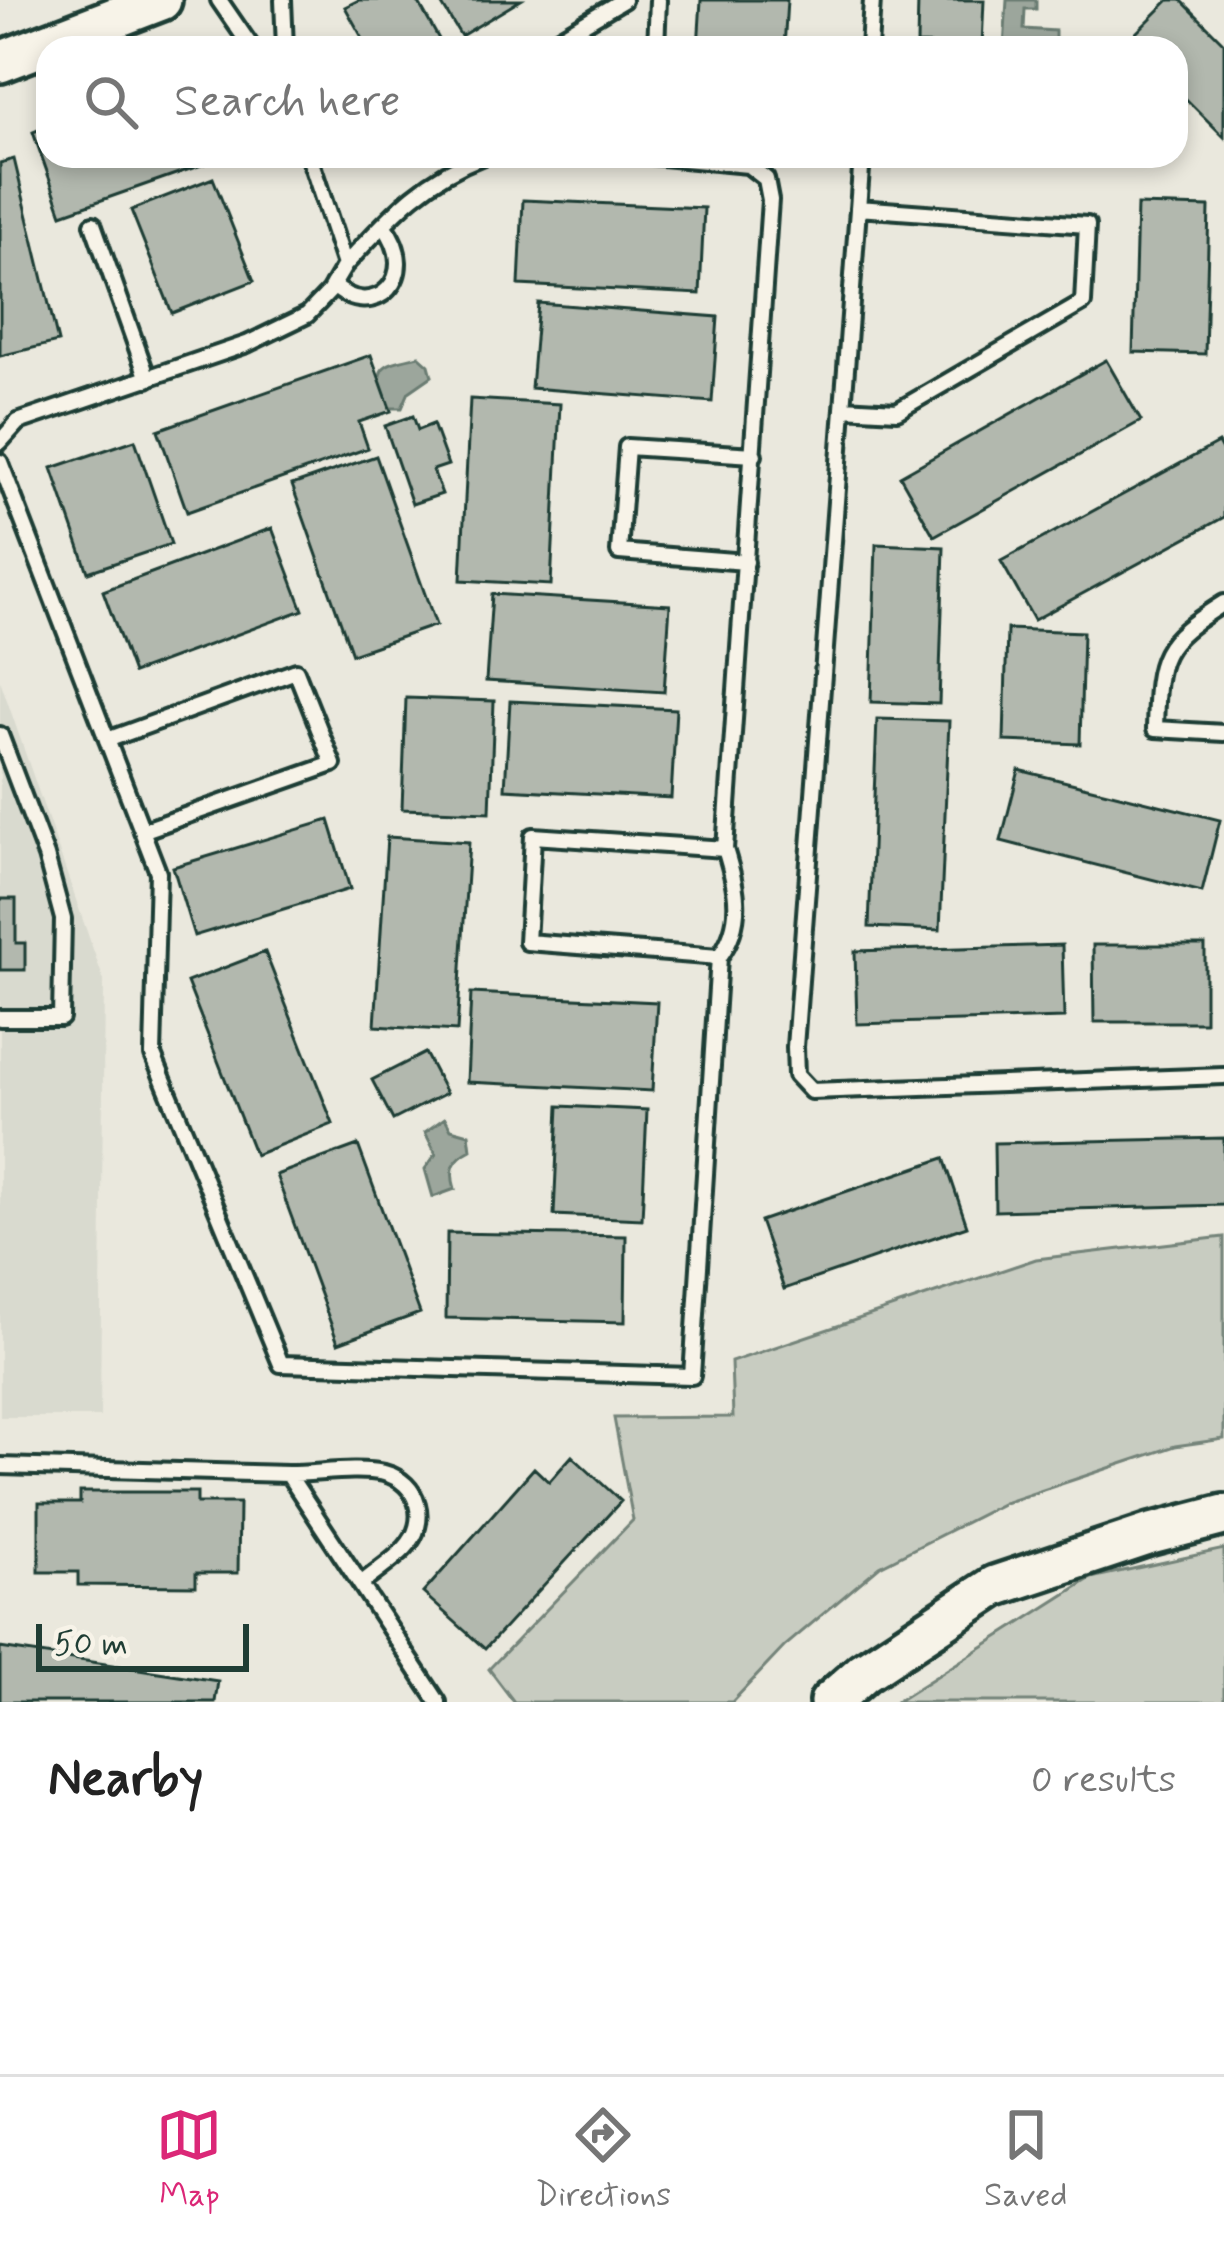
<!DOCTYPE html>
<html lang="en">
<head>
<meta charset="utf-8">
<style>
	:root { --surface:#fff; --page:#f2f2f2; --text:#222; --muted:#767676; --line:#e0e0e0; --accent:#db2777 }
	body { margin:0; font-family:Mynerve,sans-serif; background:var(--page); color:var(--text) }
	.scale { position:absolute; left:36px; bottom:30px; width:213px; box-sizing:border-box; padding-left:12px; border:6px solid #1f3d34; border-top:0; font-size:33px; line-height:42px; white-space:nowrap; color:#1f3d34; -webkit-text-stroke:9px #f7f3e8; paint-order:stroke }
	.list { margin:0; padding:0; list-style:none }
	h2 { display:flex; justify-content:space-between; align-items:center; height:156px; margin:0; padding:0 48px; font-size:51px }
	h2 small { font-size:39px; font-weight:400; color:var(--muted) }
	.icon { flex:none; width:66px; height:66px; fill:none; stroke:currentColor; stroke-width:2; stroke-linecap:round; stroke-linejoin:round }
	.map { position:relative; flex:none; width:1224px; height:1702px; overflow:hidden }
	.search { position:absolute; background:var(--surface); box-shadow:0 6px 18px #0003; left:36px; right:36px; top:36px; height:132px; display:flex; align-items:center; gap:30px; box-sizing:border-box; padding:0 42px; border-radius:36px; color:var(--muted); font-size:45px }
	.sheet { height:372px; background:var(--surface) }
	nav { display:flex; justify-content:space-around; align-items:center; box-sizing:border-box; height:168px; border-top:3px solid var(--line); background:var(--surface); font-size:33px; color:var(--muted) }
	nav a { display:grid; justify-items:center; gap:6px }
	nav .on { color:var(--accent) }
	.map>svg:first-child { display:block }
	.built { fill:#d9dacf }
	.green { fill:#c8ccc1; stroke:#74847a; stroke-width:3 }
	.water { fill:#9ca69c; stroke:#6a7c72; stroke-width:3 }
	.building { fill:#b2b8ae; stroke:#1f3d34; stroke-width:3 }
	.lines { fill:none; stroke-linecap:round; stroke-linejoin:round }
	.lane-casing { stroke:#1f3d34; stroke-width:22 }
	.secondary-casing { stroke:#1f3d34; stroke-width:48 }
	.lane { stroke:#f7f3e8; stroke-width:14 }
	.secondary { stroke:#f7f3e8; stroke-width:39 }
</style>
</head>
<body>
<div class="map">
<svg width="1224" height="1702" viewBox="0 0 1224 1702">
	<rect width="100%" height="100%" fill="#eae8dd"/>
	<filter id="ink" filterUnits="userSpaceOnUse"><feTurbulence type="fractalNoise" baseFrequency=".00833" numOctaves="2"/><feDisplacementMap in="SourceGraphic" scale="24" xChannelSelector="R" yChannelSelector="G"/><feConvolveMatrix kernelMatrix="1 2 1 2 8 2 1 2 1" color-interpolation-filters="sRGB"/></filter>
	<g filter="url(#ink)">
		<!-- built -->
		<path class="built" d="M0,680L104,981L100,1417H0Z"/>
		<!-- green -->
		<path class="green" d="M1224,1237V1439L1175,1446L1004,1503L880,1566L785,1646L732,1702H514L489,1669L633,1520L614,1418L733,1417L731,1362L1036,1259Z
			M1224,1549V1702H896L1091,1578Z"/>
		<!-- water -->
		<path class="water" d="M1007,0H1036V9H1025L1024,29L1055,31V48H1004Z
			M419,356L429,365L432,376L409,392L402,408H385C373,364 380,365 419,356Z
			M445,1118L451,1129L469,1134L471,1150C453,1159 449,1169 455,1189L433,1197L425,1169L436,1154L425,1132Z"/>
		<!-- building -->
		<path class="building" d="M359,0H417L444,48H368L345,7Z
			M439,0H521L461,36Z
			M701,0H787L784,48H698Z
			M918,0H984L982,46L917,44Z
			M1169,0H1181L1224,43V137L1176,89V48H1134L1128,41Z
			M48,126V156H227L62,214L33,132Z
			M14,159L58,342L0,356V163Z
			M213,178L254,281L172,313L131,210Z
			M523,200L704,208L700,294L519,285Z
			M1137,205L1209,207L1205,354L1133,352Z
			M538,303L718,317L712,402L531,388Z
			M371,355L391,411L359,422L368,448L187,512L158,430Z
			M1106,360L1141,421L934,536L900,476Z
			M470,399L560,404L551,585L461,580Z
			M413,416L418,430L433,424L448,465L433,470L442,494L412,504L385,426Z
			M135,440L171,544L88,572L52,468Z
			M1218,443L1224,454V517L1034,620L1001,561Z
			M376,456L436,625L352,654L292,485Z
			M272,528L303,610L133,673L103,591Z
			M876,544L944,547L939,704L871,702Z
			M492,594L670,605L664,692L486,681Z
			M1007,629L1083,632L1080,744L1004,741Z
			M406,698L494,701L490,812L402,809Z
			M510,701L676,709L671,798L505,789Z
			M877,719L949,721L940,930L869,927Z
			M1019,770L1220,820L1202,892L1001,841Z
			M329,820L350,889L194,936L173,867Z
			M387,837L469,842L457,1031L375,1026Z
			M0,899H16V943H25V970H0Z
			M1062,945L1064,1018L857,1024L855,951Z
			M1093,945H1205V1022H1094Z
			M265,952L333,1124L255,1155L187,982Z
			M471,993L657,1002L652,1091L467,1082Z
			M425,1053L446,1093L393,1120L372,1080Z
			M559,1106L647,1110L642,1219L554,1215Z
			M1224,1138V1205L995,1211L994,1143Z
			M358,1145L420,1313L338,1343L276,1175Z
			M944,1158L967,1226L784,1289L760,1221Z
			M447,1233L626,1236L625,1322L446,1318Z
			M572,1456L621,1501L485,1649L423,1593L534,1468L549,1482Z
			M80,1492H197V1503H239L238,1573H196V1586L78,1585V1572H39V1503H80Z
			M0,1648L218,1681L215,1702H0Z"/>
		<g class="lines">
			<!-- lane casing -->
			<g class="lane-casing">
				<path id="lane" d="M219,0L252,48
					M283,0L285,48
					M542,48L623,0
					M656,48L658,0
					M869,48L872,0
					M309,156L345,265C389,218 420,180 483,156
					M862,156L795,1047L796,1075L811,1091L1224,1076
					M93,224L148,379
					M333,285C372,324 424,277 383,225
					M843,408L897,411L1083,303L1087,225L858,208
					M0,442L18,422L247,344L307,315L329,292L345,265
					M0,462L158,872L153,1055L281,1364L692,1376L719,957C745,922 737,887 725,849L770,200L766,179L748,165L652,156
					M746,562L619,552L627,447L754,455
					M1224,603C1159,644 1157,654 1155,729L1224,733
					M0,735L46,856L63,919L61,1018H0
					M107,740L296,671L333,764L142,831
					M719,957L527,942L533,836L725,849
					M0,1466L288,1474L438,1702
					M288,1474C317,1474 355,1467 384,1473C419,1482 430,1522 405,1548C393,1561 375,1572 361,1584"/>
			</g>
			<!-- secondary casing -->
			<g class="secondary-casing">
				<path id="secondary" d="M0,62L161,0
					M830,1702L864,1672L995,1586L1151,1534L1224,1515"/>
			</g>
			<!-- lane -->
			<use href="#lane" class="lane"/>
			<!-- secondary -->
			<use href="#secondary" class="secondary"/>
		</g>
	</g>
</svg>
<div class="scale">50 m</div>
<div class="search"><svg class="icon" aria-label="search" viewBox="0 0 24 24"><circle cx="10" cy="10" r="6"/><path d="M15 15l6 6"/></svg>Search here</div>
</div>
<section class="sheet">
<h2>Nearby<small>0 results</small></h2>
<ul class="list">
</ul>
</section>
<nav>
<a class="on"><svg class="icon" aria-label="map" viewBox="0 0 24 24"><path d="M3 6l6-2 6 2 6-2v14l-6 2-6-2-6 2zM9 4v14M15 6v14"/></svg>Map</a>
<a><svg class="icon" aria-label="directions" viewBox="0 0 24 24"><path d="M12 3l9 9-9 9-9-9zM9 14v-3h6M13 9l2 2-2 2"/></svg>Directions</a>
<a><svg class="icon" aria-label="saved" viewBox="0 0 24 24"><path d="M7 4h10v16l-5-4-5 4z"/></svg>Saved</a>
</nav>
</body>
</html>
